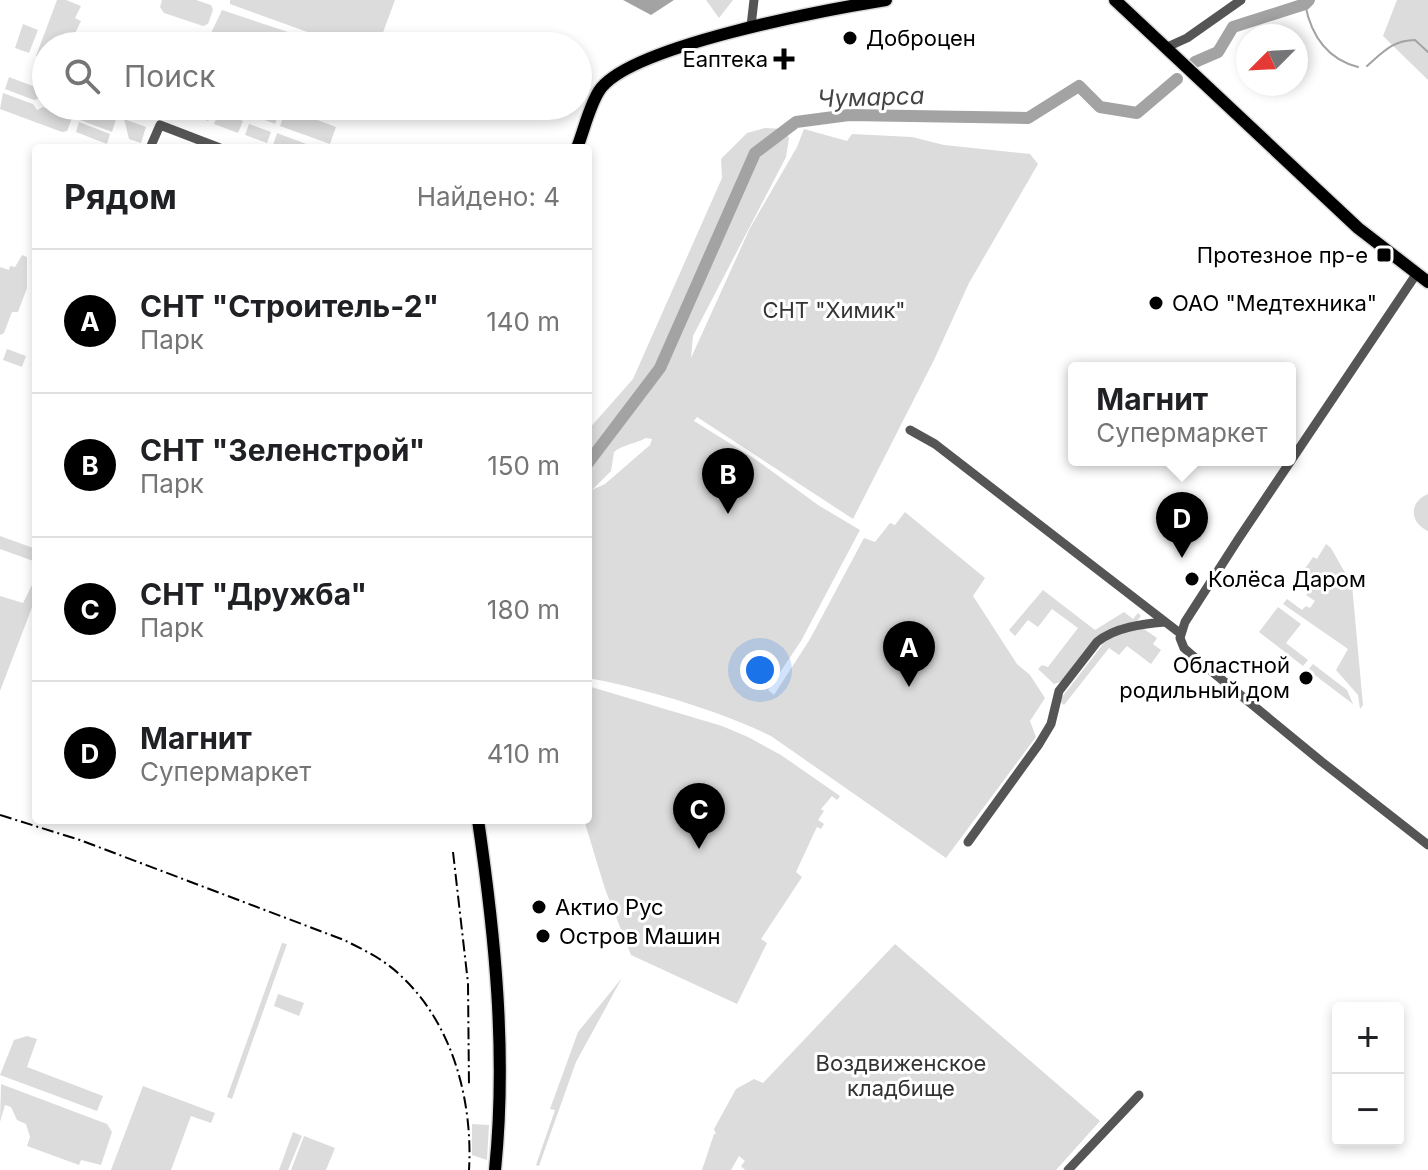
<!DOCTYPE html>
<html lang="ru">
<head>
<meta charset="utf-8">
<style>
	:root { --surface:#fff; --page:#f6f6f6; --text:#202124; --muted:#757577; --line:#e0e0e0; --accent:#000 }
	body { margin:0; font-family:Inter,sans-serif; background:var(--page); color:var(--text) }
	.controls { position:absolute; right:24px; bottom:24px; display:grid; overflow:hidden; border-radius:8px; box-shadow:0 4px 12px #0003 }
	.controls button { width:72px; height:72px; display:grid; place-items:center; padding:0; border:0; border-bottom:2px solid var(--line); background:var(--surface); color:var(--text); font:40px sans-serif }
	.compass { position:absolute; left:1236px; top:24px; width:72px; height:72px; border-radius:50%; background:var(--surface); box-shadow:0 4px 12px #0003; rotate:246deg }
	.you { position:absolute; left:760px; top:670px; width:28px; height:28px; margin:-20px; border:6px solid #fff; border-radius:50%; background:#1a73e8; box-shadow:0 0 0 12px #1a73e833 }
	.badge { display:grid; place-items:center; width:52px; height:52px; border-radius:50%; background:var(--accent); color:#fff; font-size:26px; font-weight:700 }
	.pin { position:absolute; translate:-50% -66px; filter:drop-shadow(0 2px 4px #0008) }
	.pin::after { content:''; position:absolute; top:42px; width:28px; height:24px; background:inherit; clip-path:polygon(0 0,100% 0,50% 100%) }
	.popup { position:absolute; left:1068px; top:362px; width:228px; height:104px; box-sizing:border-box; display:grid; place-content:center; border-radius:8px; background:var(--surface); filter:drop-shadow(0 2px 6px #0005); font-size:26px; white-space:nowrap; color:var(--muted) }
	.popup b { font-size:30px; color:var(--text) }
	.popup::after { content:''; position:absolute; left:50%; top:100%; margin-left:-16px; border:16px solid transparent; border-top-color:var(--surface) }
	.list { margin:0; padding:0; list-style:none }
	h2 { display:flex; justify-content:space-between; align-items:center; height:104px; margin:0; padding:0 32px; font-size:34px }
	h2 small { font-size:26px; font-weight:400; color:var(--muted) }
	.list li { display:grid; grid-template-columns:52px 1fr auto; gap:24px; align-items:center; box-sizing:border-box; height:144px; padding:0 32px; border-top:2px solid var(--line) }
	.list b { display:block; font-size:30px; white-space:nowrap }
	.list p { margin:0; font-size:26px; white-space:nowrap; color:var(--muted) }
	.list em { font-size:26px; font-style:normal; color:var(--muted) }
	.icon { flex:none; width:44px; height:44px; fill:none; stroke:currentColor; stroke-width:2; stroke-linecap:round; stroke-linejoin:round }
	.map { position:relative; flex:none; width:1428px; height:1170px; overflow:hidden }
	.search { position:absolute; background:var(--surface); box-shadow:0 4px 12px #0003; left:32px; top:32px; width:560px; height:88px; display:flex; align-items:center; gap:20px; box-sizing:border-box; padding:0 28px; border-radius:44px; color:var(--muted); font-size:30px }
	.panel { position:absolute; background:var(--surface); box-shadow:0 4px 12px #0003; left:32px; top:144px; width:560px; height:680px; border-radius:8px }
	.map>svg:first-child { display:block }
	.green { fill:#dcdcdc; fill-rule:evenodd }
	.water { fill:#a3a3a3 }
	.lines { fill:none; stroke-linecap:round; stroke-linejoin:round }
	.stream { stroke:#a3a3a3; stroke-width:2 }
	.river { stroke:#a3a3a3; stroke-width:12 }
	.major-casing { stroke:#dbdbdb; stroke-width:15 }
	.minor { stroke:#555; stroke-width:9 }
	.major { stroke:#000; stroke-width:12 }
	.rail { stroke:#000; stroke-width:2; stroke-dasharray:12 4 2 4; stroke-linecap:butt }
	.poi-dot { fill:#000; stroke:#fff; stroke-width:3 }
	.labels { text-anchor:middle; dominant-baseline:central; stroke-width:6; stroke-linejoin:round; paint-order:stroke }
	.poi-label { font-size:22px; fill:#000; stroke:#fff; text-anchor:start }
	.park-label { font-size:22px; fill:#333; stroke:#fff }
	.water-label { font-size:24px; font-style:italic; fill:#444; stroke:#fff }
</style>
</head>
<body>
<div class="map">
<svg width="1428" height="1170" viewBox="0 0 1428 1170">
	<rect width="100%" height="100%" fill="#fff"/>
	<!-- green -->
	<path class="green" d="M57,0H66L81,6L75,18L81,21L69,46H46V60L36,56Z
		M162,0H196L211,5L213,10L208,24L203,26L164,13L160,7Z
		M230,0H395L378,46H346L230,4Z
		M706,0H733L719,18Z
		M1397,0H1428V80L1383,36Z
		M222,10L288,32L290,36L286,46H229L214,40L211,33Z
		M23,24L38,30L29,53L15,48Z
		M9,77L46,91V105L40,98L34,100L5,89Z
		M3,93L33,104L37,110L43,107L72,118L67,131L62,132L0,109Z
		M86,106L117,116L112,132L80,120Z
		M172,106H201L212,110L208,121Z
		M255,106L281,107L275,124L252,115Z
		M286,108L336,127L330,144L280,126Z
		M219,112L243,121L238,133L214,124Z
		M124,119L146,127L141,143L129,139Z
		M79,122L110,134L107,144L76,132Z
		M249,124L271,132L267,143L245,135Z
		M765,128L784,129L789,138L786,157L693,336L691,358L750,228L797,147L804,129L847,141L852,134L912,137L944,145L1030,154L1038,164L969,283L934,360L853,519L697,417L694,421L755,459L818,505L860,530L801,641L768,690L774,695L810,639L864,538L875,542L890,523L895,525L905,512L985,578L973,596L1017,664L1030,675L1045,698L1030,721L1036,737L1033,741L946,858L771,736C718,710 646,689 588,678V492L591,490H588V430L633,379L722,178L721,159L747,133ZM646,438L652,439L650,445L605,484L592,490L611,471L614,452C624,444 635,444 646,438Z
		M277,133L317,148H281L273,145Z
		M22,255L27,257V288L18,312H12L4,333L0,335V267L9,270L10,266L15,267Z
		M7,349L26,356L22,367L3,360Z
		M1428,494V531C1409,522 1409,502 1428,494Z
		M0,536L36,549V562L0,549Z
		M1326,544L1331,548L1352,585L1363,705L1360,709L1358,695L1336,670L1348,649L1283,604L1287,599L1302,610L1306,606L1310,608L1315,601L1306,595L1314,584L1302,573L1313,557L1317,559Z
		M36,577V597L0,691V596L23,603Z
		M1043,590L1095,630L1124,612L1133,619L1138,613L1141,616L1137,621L1100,634L1063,681L1054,684L1038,669L1042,665L1048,667L1078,628L1052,609L1038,627L1028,620L1015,636L1009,630Z
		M1278,607L1301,624L1286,643L1308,660L1303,666L1259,632Z
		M1141,627L1157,638L1153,644L1161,650L1151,664L1127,646L1119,655L1109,648L1064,705L1059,701L1107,639Z
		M1313,664L1347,690L1353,704L1308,670Z
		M588,686L722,726L748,737L781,755L840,796L837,800L832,796L821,809L824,811L818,820L824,824L821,829L817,827L815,831L796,872L802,877L761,939L767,943L737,1004L631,955L605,889L584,820H588Z
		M282,943L287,944L232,1099L227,1097Z
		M895,944L1100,1121L1056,1170H745L741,1166L745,1161L739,1156L731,1170H702L714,1134H716L714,1129L736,1089L754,1079L763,1083Z
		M622,978L576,1062L539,1166L536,1165L555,1110L550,1109L578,1032Z
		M278,994L304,1003L299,1016L274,1006Z
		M27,1036L37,1039L27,1067L103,1096L97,1111L0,1075L14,1040Z
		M1,1084L107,1124L112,1132L101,1165L81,1160L79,1165L27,1146L30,1137L26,1124L17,1120L11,1107L5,1105L0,1122Z
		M143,1086L215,1113L211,1123L191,1116L171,1170H111Z
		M472,1124L489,1125L487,1160L472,1155Z
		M293,1132L302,1136L288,1170H279Z
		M304,1136L335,1148L326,1170H291Z"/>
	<!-- water -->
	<path class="water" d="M623,0H674L651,15Z"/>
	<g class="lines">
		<!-- stream -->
		<path class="stream" d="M1305,4C1311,35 1327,59 1358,67
			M1367,66C1382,53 1393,40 1415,40L1428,52"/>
		<!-- river -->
		<path class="river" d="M1195,62L1218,52L1233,27L1305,4L1309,0
			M588,463L660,368L755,153L796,122L849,115L1028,118L1079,86L1100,107L1137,113L1177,79"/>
		<!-- major casing -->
		<g class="major-casing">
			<path id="major" d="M1115,0L1358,228L1428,282
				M577,148C584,130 589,107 599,91C627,46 830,9 886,0
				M478,820C495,935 507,1054 495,1170"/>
		</g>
		<!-- minor -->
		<path class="minor" d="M751,26L754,0
			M1165,48L1187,38L1241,0
			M150,148L160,125L220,148
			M1417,273L1239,538L1185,622L1180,638L1184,648L1193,656L1322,762L1428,845
			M910,430L935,444L1181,634
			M968,842L1039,744L1051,724L1059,691L1097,642C1115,627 1143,624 1165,622
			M1068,1170L1139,1095"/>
		<!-- major -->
		<use href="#major" class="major"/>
		<!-- rail -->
		<path class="rail" d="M0,815L80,840L344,940C364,950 385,960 401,976C453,1024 473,1102 469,1170
			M453,852L468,983L469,1087"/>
	</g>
	<!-- markers -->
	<g class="poi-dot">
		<circle cx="850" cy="38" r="8"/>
		<path d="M780 47h8v8h8v8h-8v8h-8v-8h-8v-8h8z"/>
		<rect x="1376" y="247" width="16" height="16" rx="4"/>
		<circle cx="1156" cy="303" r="8"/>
		<circle cx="1192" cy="579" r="8"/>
		<circle cx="1306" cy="678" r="8"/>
		<circle cx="539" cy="907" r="8"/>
		<circle cx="543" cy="936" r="8"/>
	</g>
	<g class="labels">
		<!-- poi labels -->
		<g class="poi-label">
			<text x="866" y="38">Доброцен</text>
			<text x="768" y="59" text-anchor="end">Еаптека</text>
			<text x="1368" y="255" text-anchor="end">Протезное пр-е</text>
			<text x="1172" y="303">ОАО "Медтехника"</text>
			<text x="1208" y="579">Колёса Даром</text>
			<text x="1290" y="665" text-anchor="end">Областной<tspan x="1290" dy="25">родильный дом</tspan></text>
			<text x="555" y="907">Актио Рус</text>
			<text x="559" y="936">Остров Машин</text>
		</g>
		<!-- park labels -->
		<g class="park-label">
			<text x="834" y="310">СНТ "Химик"</text>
			<text x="901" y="1063">Воздвиженское<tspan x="901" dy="25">кладбище</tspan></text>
		</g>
		<!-- water labels -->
		<g class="water-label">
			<text transform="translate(871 97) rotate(-2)">Чумарса</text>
		</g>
	</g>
</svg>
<div class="controls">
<button>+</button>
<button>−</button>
</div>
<svg class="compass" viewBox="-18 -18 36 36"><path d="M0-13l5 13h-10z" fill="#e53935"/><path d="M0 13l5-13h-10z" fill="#757577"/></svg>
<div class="you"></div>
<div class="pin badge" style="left:909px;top:687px">A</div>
<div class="pin badge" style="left:728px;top:514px">B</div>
<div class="pin badge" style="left:699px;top:849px">C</div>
<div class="pin badge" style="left:1182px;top:558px">D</div>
<div class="popup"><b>Магнит</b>Супермаркет</div>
<div class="search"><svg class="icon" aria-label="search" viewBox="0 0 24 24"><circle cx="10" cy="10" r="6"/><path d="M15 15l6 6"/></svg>Поиск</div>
<section class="panel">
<h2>Рядом<small>Найдено: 4</small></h2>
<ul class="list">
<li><span class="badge">A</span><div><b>СНТ &quot;Строитель-2&quot;</b><p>Парк</p></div><em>140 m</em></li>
<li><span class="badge">B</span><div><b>СНТ &quot;Зеленстрой&quot;</b><p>Парк</p></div><em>150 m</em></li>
<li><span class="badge">C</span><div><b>СНТ &quot;Дружба&quot;</b><p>Парк</p></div><em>180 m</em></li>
<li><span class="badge">D</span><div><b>Магнит</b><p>Супермаркет</p></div><em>410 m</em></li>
</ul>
</section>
</div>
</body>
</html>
